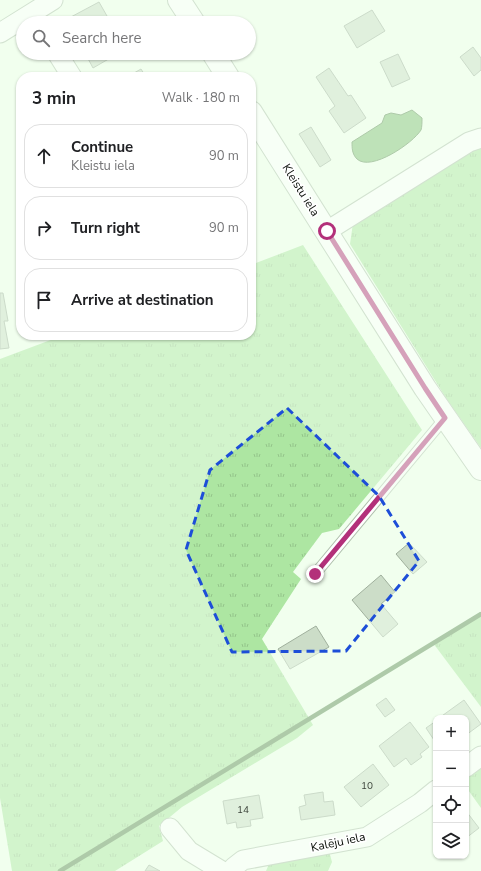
<!DOCTYPE html>
<html lang="en">
<head>
<meta charset="utf-8">
<style>
	:root { --surface:#fff; --page:#f6f6f6; --text:#202124; --muted:#757577; --line:#e0e0e0 }
	body { margin:0; font-family:"Nunito Sans",sans-serif; background:var(--page); color:var(--text) }
	.controls { position:absolute; right:12px; bottom:12px; display:grid; overflow:hidden; border-radius:8px; box-shadow:0 1px 3px #0004 }
	.controls button { width:36px; height:36px; display:grid; place-items:center; padding:0; border:0; border-bottom:1px solid var(--line); background:var(--surface); color:var(--text); font:20px sans-serif }
	.stop { position:absolute; width:12px; height:12px; margin:-9px; border:3px solid #b3307a; border-radius:50%; background:#fff }
	.stop.end { background:#b3307a; border-color:#fff; box-shadow:0 1px 4px #0008 }
	.list { margin:0; padding:0; list-style:none }
	h2 { display:flex; justify-content:space-between; align-items:center; height:52px; margin:0; padding:0 16px; font-size:17px }
	h2 small { font-size:13px; font-weight:400; color:var(--muted) }
	.list li { display:grid; grid-template-columns:26px 1fr auto; gap:12px; align-items:center; box-sizing:border-box; height:64px; margin:0 8px 8px; padding:0 8px; border:1px solid var(--line); border-radius:16px }
	.list b { display:block; font-size:15px; white-space:nowrap }
	.list p { margin:0; font-size:13px; white-space:nowrap; color:var(--muted) }
	.list em { font-size:13px; font-style:normal; color:var(--muted) }
	.icon { flex:none; width:22px; height:22px; fill:none; stroke:currentColor; stroke-width:2; stroke-linecap:round; stroke-linejoin:round }
	.map { position:relative; flex:none; width:481px; height:871px; overflow:hidden }
	.search { position:absolute; background:var(--surface); box-shadow:0 1px 3px #0004; left:16px; top:16px; width:240px; height:44px; display:flex; align-items:center; gap:10px; box-sizing:border-box; padding:0 14px; border-radius:22px; color:var(--muted); font-size:15px }
	.panel { position:absolute; background:var(--surface); box-shadow:0 1px 3px #0004; left:16px; top:72px; width:240px; height:268px; border-radius:16px }
	.map>svg:first-child { display:block }
	.grass { fill:url(#grass-tufts) }
	.water { fill:#82bf76; stroke:#5e8a55 }
	.lines { fill:none; stroke-linecap:round; stroke-linejoin:round }
	.stream { stroke:#5e8a55; stroke-width:4.5 }
	.building { fill:#ccddc8; stroke:#a0b09d }
	.service-casing { stroke:#afc0ac; stroke-width:12 }
	.minor-casing { stroke:#afc0ac; stroke-width:21 }
	.tertiary-casing { stroke:#afc0ac; stroke-width:24 }
	.service { stroke:#fff; stroke-width:10 }
	.minor { stroke:#fff; stroke-width:19 }
	.tertiary { stroke:#fff; stroke-width:22 }
	.route { stroke:#b3307a; stroke-width:5 }
	.marked { fill:none; stroke:#1d4ed8; stroke-width:3; stroke-dasharray:8 5; stroke-linejoin:round }
	.labels { text-anchor:middle; dominant-baseline:central; stroke-width:3.5; stroke-linejoin:round; paint-order:stroke }
	.number-label { font-size:10px; fill:#3a4239 }
	.street-label { font-size:12px; fill:#0a0f09; stroke:#fff }
</style>
</head>
<body>
<div class="map">
<svg width="481" height="871" viewBox="0 0 481 871">
	<defs>
		<pattern id="grass-tufts" width="24" height="20" patternUnits="userSpaceOnUse"><rect width="24" height="20" fill="#ade6a2"/><path d="M3 7l-1-3M5 7V3M7 7l1-3M15 17l-1-3M17 17v-4M19 17l1-3" fill="none" stroke="#94c48a"/></pattern>
	</defs>
	<rect width="100%" height="100%" fill="#f1ffee"/>
	<!-- grass -->
	<path class="grass" d="M481,146V448L446,398L350,244L353,223Z
		M303,245L422,430L339,529L322,533L293,572L301,579L262,639L313,725L297,738L182,807L159,826L163,841L115,871H12L0,798V359L64,335H251V265Z
		M481,614V707L433,643Z
		M481,766V808L466,787V778Z
		M329,851L332,862L328,871H266L269,864Z"/>
	<!-- water -->
	<path class="water" d="M412,110L422,118C422,122 422,127 421,130C413,143 371,172 357,159C352,154 352,148 352,142L382,123L385,115L391,113L401,115Z"/>
	<g class="lines">
		<!-- stream -->
		<path class="stream" d="M60,871L481,614"/>
	</g>
	<!-- building -->
	<path class="building" d="M99,2L111,23H72L69,18Z
		M372,10L385,31L357,48L344,26Z
		M473,47L481,58V70L474,76L460,57Z
		M85,53H119L93,68Z
		M398,54L410,79L392,87L380,62Z
		M329,68L348,96L351,95L366,118L344,133L329,111L335,106L316,77Z
		M141,69L146,77H127Z
		M311,127L331,160L320,167L299,134Z
		M0,293H3L8,321H4L9,348L0,349Z
		M409,543L427,562L413,574L396,554Z
		M381,575L395,592L381,604L398,624L383,637L352,600Z
		M316,626L329,647L290,669L278,649Z
		M386,698L395,710L385,717L376,705Z
		M464,700L481,724L466,735V718H439Z
		M436,721V743L426,728Z
		M410,722L429,747L420,754L422,757L411,765L406,758L394,767L379,746Z
		M373,764L389,785L361,807L344,787Z
		M323,792L324,802L333,801L335,815L301,820L299,807L306,805L304,795Z
		M259,795L263,818L250,820L251,826L237,828L236,822L227,824L223,801Z
		M466,811L479,828L466,838Z
		M149,865L160,871H145Z"/>
	<g class="lines">
		<!-- service casing -->
		<g class="service-casing">
			<path id="service" d="M315,574L445,418"/>
		</g>
		<!-- minor casing -->
		<g class="minor-casing">
			<path id="minor" d="M0,33L53,0
				M57,53L72,77
				M327,231L469,142L481,138
				M466,767L481,756
				M170,828L189,851L222,871
				M234,871V867L243,860L367,837L420,803L436,790"/>
		</g>
		<!-- tertiary casing -->
		<g class="tertiary-casing">
			<path id="tertiary" d="M179,0L194,23
				M213,53L228,77
				M251,112L425,388L481,469"/>
		</g>
		<!-- service -->
		<use href="#service" class="service"/>
		<!-- minor -->
		<use href="#minor" class="minor"/>
		<!-- tertiary -->
		<use href="#tertiary" class="tertiary"/>
	</g>
	<g class="lines">
		<!-- route -->
		<path class="route" d="M315,574L445,418L425,388L327,231"/>
	</g>
	<!-- marked area -->
	<path d="M0 0H481V871H0ZM287,408L379,496L419,561L346,651L232,652L186,550L210,470Z" fill="#f1ffee" fill-opacity=".55" fill-rule="evenodd"/>
	<path class="marked" d="M287,408L379,496L419,561L346,651L232,652L186,550L210,470Z"/>
	<g class="labels">
		<!-- number labels -->
		<g class="number-label">
			<text x="367" y="786">10</text>
			<text x="243" y="810">14</text>
		</g>
		<!-- street labels -->
		<g class="street-label">
			<text transform="translate(301 190) rotate(58)">Kleistu iela</text>
			<text transform="translate(338 842) rotate(-12)">Kalēju iela</text>
		</g>
	</g>
</svg>
<div class="controls">
<button>+</button>
<button>−</button>
<button><svg class="icon" aria-label="locate" viewBox="0 0 24 24"><circle cx="12" cy="12" r="6"/><path d="M12 2v4M12 18v4M2 12h4M18 12h4"/></svg></button>
<button><svg class="icon" aria-label="layers" viewBox="0 0 24 24"><path d="M12 4l9 5-9 5-9-5zM3 14l9 5 9-5"/></svg></button>
</div>
<div class="stop" style="left:327px;top:231px"></div>
<div class="stop end" style="left:315px;top:574px"></div>
<div class="search"><svg class="icon" aria-label="search" viewBox="0 0 24 24"><circle cx="10" cy="10" r="6"/><path d="M15 15l6 6"/></svg>Search here</div>
<section class="panel">
<h2>3 min<small>Walk · 180 m</small></h2>
<ul class="list">
<li><svg class="icon" aria-label="ahead" viewBox="0 0 24 24"><path d="M12 20V5M6 11l6-6 6 6"/></svg><div><b>Continue</b><p>Kleistu iela</p></div><em>90 m</em></li>
<li><svg class="icon" aria-label="right" viewBox="0 0 24 24"><path d="M7 20v-9h11M14 6l5 5-5 5"/></svg><div><b>Turn right</b></div><em>90 m</em></li>
<li><svg class="icon" aria-label="arrive" viewBox="0 0 24 24"><path d="M6 21V4h12l-3 4 3 4H6"/></svg><div><b>Arrive at destination</b></div></li>
</ul>
</section>
</div>
</body>
</html>
